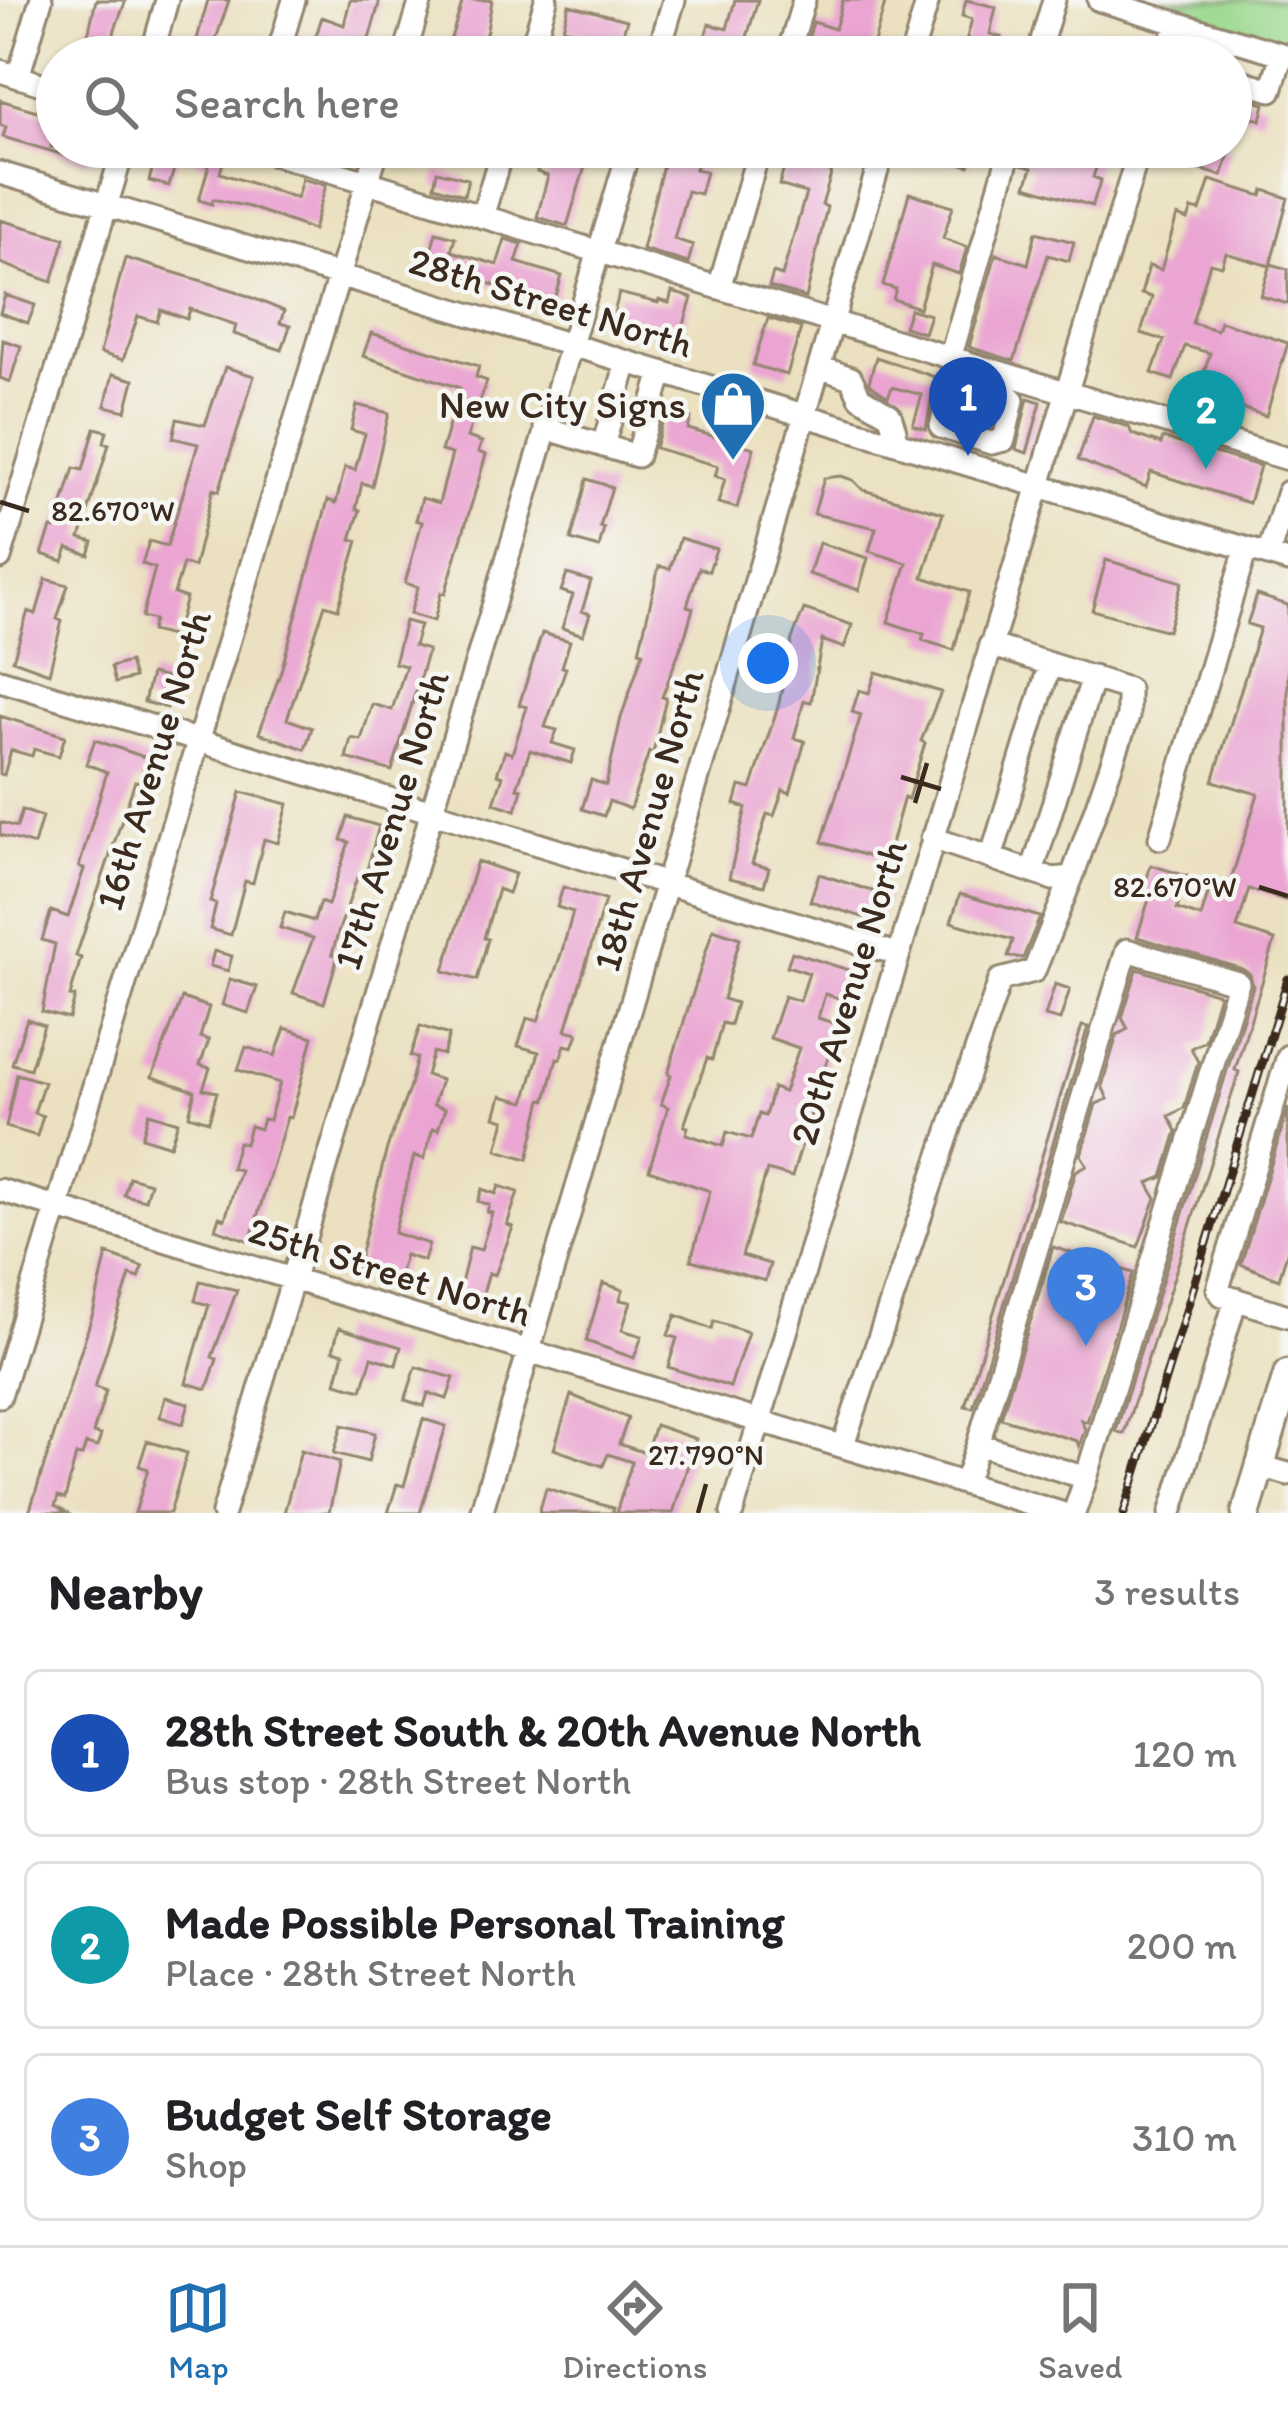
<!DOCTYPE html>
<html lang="en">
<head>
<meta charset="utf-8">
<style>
	:root { --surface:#fff; --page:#f6f6f6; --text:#202124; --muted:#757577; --line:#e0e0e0; --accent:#1f6fb2 }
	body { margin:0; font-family:Itim,sans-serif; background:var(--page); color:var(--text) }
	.you { position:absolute; left:768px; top:663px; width:42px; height:42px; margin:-30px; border:9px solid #fff; border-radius:50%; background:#1a73e8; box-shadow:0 0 0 18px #1a73e833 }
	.badge { display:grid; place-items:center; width:78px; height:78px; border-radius:50%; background:var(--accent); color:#fff; font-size:39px; font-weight:700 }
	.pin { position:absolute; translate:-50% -99px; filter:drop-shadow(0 3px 6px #0008) }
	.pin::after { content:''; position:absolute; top:63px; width:42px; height:36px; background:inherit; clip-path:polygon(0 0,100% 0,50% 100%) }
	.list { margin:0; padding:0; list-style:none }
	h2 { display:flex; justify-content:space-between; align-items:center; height:156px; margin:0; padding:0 48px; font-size:51px }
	h2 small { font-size:39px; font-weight:400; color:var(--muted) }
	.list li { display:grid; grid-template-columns:78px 1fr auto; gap:36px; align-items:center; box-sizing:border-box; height:168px; margin:0 24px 24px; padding:0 24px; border:3px solid var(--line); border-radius:18px }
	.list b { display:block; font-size:45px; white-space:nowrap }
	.list p { margin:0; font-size:39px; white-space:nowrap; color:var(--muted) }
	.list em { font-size:39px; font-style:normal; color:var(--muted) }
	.icon { flex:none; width:66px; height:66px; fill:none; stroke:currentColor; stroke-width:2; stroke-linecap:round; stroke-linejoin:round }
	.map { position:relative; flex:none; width:1288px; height:1513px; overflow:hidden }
	.search { position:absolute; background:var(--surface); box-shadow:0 3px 9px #0004; left:36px; right:36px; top:36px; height:132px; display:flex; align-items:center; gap:30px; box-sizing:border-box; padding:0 42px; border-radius:66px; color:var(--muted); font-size:45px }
	.sheet { height:732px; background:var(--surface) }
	nav { display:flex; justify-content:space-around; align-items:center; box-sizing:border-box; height:168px; border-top:3px solid var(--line); background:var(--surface); font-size:33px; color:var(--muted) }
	nav a { display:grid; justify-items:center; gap:6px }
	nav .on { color:var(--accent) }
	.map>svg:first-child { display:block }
	.green { fill:#9ad88d; stroke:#6a8156; stroke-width:3 }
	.building { fill:#eaa5d2 }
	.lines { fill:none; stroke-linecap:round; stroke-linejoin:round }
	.minor-casing { stroke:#93866f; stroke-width:27 }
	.major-casing { stroke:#93866f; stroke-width:33 }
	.minor { stroke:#fff; stroke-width:21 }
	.major { stroke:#fff; stroke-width:27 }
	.rail-casing { stroke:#3b2a1e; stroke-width:9 }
	.rail { stroke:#f6f6f2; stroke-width:4.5; stroke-dasharray:14; stroke-linecap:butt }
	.ticks { fill:none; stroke:#3b2a1e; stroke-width:4.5 }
	.labels { text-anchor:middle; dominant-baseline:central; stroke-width:9; stroke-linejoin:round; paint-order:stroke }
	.street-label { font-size:39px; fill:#3b2a1e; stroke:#f6f6f2 }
	.poi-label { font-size:39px; fill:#3b2a1e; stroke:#f6f6f2; text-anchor:end }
	.ticks-label { font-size:30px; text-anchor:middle; fill:#3b2a1e; stroke:#f6f6f2; stroke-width:9; stroke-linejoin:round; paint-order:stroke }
</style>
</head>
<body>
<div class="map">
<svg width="1288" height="1513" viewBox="0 0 1288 1513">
	<rect width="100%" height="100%" fill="#f6f6f2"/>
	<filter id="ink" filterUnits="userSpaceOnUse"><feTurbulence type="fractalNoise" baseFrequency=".00833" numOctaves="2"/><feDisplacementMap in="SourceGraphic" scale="24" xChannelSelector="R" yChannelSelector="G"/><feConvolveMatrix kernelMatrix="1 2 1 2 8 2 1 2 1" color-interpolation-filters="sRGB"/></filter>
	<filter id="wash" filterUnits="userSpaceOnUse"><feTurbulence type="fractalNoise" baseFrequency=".004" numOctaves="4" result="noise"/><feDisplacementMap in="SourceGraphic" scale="48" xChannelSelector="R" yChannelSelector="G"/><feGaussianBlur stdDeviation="2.7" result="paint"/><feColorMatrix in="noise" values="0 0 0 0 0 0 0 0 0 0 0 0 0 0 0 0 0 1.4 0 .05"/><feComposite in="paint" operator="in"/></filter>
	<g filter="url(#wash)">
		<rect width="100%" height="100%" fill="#ebe1c0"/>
		<!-- green -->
		<path class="green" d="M1161,0H1288V45L1159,7Z"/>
		<g id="blocks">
			<!-- building -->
			<path class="building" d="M96,0H126L115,29L110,57L84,52Z
				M208,0H229L210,57H192Z
				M350,0H380L364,57H323L327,43L315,39L322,17L344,25Z
				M463,0H492L487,30L478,57H445Z
				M735,0H758L741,57L700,52L709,24L727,29Z
				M843,0H886L870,57L804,54L813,22L835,29Z
				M966,0L996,7L990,34L1001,37L996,57L963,53L972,19L962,16Z
				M569,5L627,20L620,43L563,28Z
				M1057,42L1094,56V57L1053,56Z
				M1231,94L1265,104L1261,120L1231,111Z
				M0,100L57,117L51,147H92L87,162L3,137L6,127L0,125Z
				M158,147H227L220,173L297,198L302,179L326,185L313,230L249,207L213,199L212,204L199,200L209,165L178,156L169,186L149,181Z
				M565,147H591L567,226L537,217L548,176L537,172L541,160L559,166Z
				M678,147H702L695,169L706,172L700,194L687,191L674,239L693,245L688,263L642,249L664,161L673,163Z
				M799,147H839L822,205L827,207L806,298L769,287L773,273L782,276L806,193L779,185L787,158L795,161Z
				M948,147H974L969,166L945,159Z
				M1026,147H1103L1093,177L1101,180L1092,206L1026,186L1032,168L1021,165Z
				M1199,147H1231L1222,176L1193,167Z
				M437,171L468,179L464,195L434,186Z
				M1210,180L1262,196L1264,190L1288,198L1270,266L1226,253L1222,266L1210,263L1192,323L1217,330L1220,321L1288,343L1266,416L1197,394L1210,353L1185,346L1173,380L1152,373L1164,340L1141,333L1152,297L1141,294L1149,266L1161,270L1177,216L1188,220L1192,209L1200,211Z
				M909,193L953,206L943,238L967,247L959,274L932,265L919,308L893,299L896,289L883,285Z
				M0,220L65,238L52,282L0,263Z
				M436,232L455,237L451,251L497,265L505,239L522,244L516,262L562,276L554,303L427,265Z
				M1036,232L1074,242L1069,261L1048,255L1014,361L969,347L996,254L1028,264Z
				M125,258L236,291L284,311L280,323L290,326L282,350L234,334L236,325L190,309L187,319L161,310L157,322L138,316L123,360L100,353Z
				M1271,264L1288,269V304L1261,296Z
				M672,292L692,298L679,341L612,322L619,293L658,303L659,300L669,303Z
				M5,295L35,305L28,323L0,313Z
				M910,309L930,315L924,333L904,327Z
				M768,318L801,328L787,375L753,365Z
				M371,333L479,366L476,377L487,381L467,437L482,442L478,452L486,455L445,594L441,593L434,621L410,614L418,587L405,583L422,522L416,520L422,498L439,503L452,454L441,451L460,388L363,356Z
				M3,340L21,346L10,382L0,378Z
				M876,357L941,379L933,390L926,429L913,425L922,395L892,387L888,397L872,386L869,382Z
				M225,367L254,376L219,491L213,489L194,567L183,564L174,594L186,598L175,637L151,631L154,620L142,617L155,568L142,564L149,541L167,546L198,444L173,438L177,419L205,425Z
				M113,374L134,380L126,411L105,406Z
				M1028,398L1041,402L1027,453L1016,449Z
				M963,400L996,408L991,427L958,417Z
				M357,405L389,413L372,486L362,483L356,509L360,510L351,539L358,541L338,609L325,605L287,719L312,728L305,749L259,733L281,671L328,500L336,503L345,467L355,470L365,434L351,430Z
				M666,410L691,418L688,429L754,448L737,508L718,503L725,479L715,476L718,466L655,448Z
				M1093,416L1129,427L1132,434L1161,444L1163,438L1260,466L1249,503L1151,472L1146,487L1078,460Z
				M95,428L107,431L104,442L109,444L80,538L93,542L89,555L68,548L63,561L42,554L51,528L55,529L74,468L83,470Z
				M841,476L853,480L863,490L943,513L923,577L969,592L954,650L922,640L924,634L888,622L907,563L869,551L876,528L814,514L824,478Z
				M587,479L612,487L600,527L604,528L599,548L571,540Z
				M680,538L716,549L709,571L699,568L687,606L693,608L686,633L662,697L666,698L653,753L649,752L630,809L609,801L604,816L582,809L591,780L606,785L621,718L643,652L639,651L659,566L670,569Z
				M819,543L868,558L859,590L809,574Z
				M1106,560L1182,582L1168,631L1092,610Z
				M567,574L591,581L582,611L590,614L583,635L562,628L573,595L561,591Z
				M46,579L68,585L57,619L62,621L49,673L13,660L28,611L36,614Z
				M1257,595L1288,605V901L1249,889L1237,928L1275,940L1235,1070L1239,1072L1124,1434L1116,1431L1253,986L1250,974L1242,969L1137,937L1151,893L1143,891L1151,865L1187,876L1177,909L1201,917L1210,887L1227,892L1258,794L1213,781L1260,628L1247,624Z
				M804,609L852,625L844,648L822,640L811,702L804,701L794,738L805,741L790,793L783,790L774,816L767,814L752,864L769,868L764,886L729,878L746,808L735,804L740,786L751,789L779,703L792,639Z
				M405,621L420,625L414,646L428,650L392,771L346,758L351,738L361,740L372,704L392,710L406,666L394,663Z
				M542,633L570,641L562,667L566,668L545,727L557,730L552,743L575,750L571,763L530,750L517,788L522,789L516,810L494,803L503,776L497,774L505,751L512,754L527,707L519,705Z
				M129,662L134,678L115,683L111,667Z
				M876,672L941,692L921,741L925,743L908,799L904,797L886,862L822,842L861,715L852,712L859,690L869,693Z
				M151,674L175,680L167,708L144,702Z
				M0,716L65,736L59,756L34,749L32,756L11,750L4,775L0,774Z
				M95,740L147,758L139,782L135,781L76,956L81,958L70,996L75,997L69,1019L42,1012L55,944L42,940L51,911L68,917L84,869L79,867L107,772L86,764Z
				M241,792L288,804L278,843L264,839L253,883L245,881L231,935L210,929L216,904L210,902Z
				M22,810L42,817L34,845L0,835V822L17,827Z
				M348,817L379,826L364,881L357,878L339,930L332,954L338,956L324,1003L293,993L313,938L280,928L285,912L314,921L320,902L328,905L349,842L341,840Z
				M477,861L515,874L508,893L498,889L484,938L488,939L477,980L444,971Z
				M819,874L888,896L879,922L810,901Z
				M563,887L605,900L566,1030L578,1033L573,1047L565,1045L560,1059L557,1058L546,1100L542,1099L528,1159L497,1150L505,1120L495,1117L501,1096L525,1102L539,1052L518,1046L527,1018L538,1021L562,951L573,912L557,907Z
				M960,894L1040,917L1023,958L1008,957L1013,940L951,922Z
				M713,929L740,938L723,999L736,1003L730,1025L722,1023L712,1060L707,1058L684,1126L688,1127L686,1134L723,1146L727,1132L751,1139L759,1114L765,1116L773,1088L784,1092L799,1048L770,1038L784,996L800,1001L809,973L787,966L792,952L858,973L849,1001L825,994L818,1018L842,1026L832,1058L828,1057L792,1177L767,1170L742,1256L770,1264L765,1281L691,1260L710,1191L649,1170L668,1107L661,1104L671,1075L668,1073Z
				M214,951L232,956L228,971L210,966Z
				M1137,969L1219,994L1205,1041L1191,1048L1198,1062L1184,1108L1169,1116L1177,1131L1163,1177L1148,1183L1156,1198L1138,1247L1061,1222L1076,1171L1087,1165L1081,1155L1096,1104L1108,1099L1102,1086L1117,1035L1128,1029L1122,1018Z
				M230,979L257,987L248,1013L222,1005Z
				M1055,984L1070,989L1060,1020L1045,1016Z
				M182,998L209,1007L200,1037L209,1040L200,1065L210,1068L203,1089L217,1092L209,1121L189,1115L195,1091L152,1077Z
				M27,1019L44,1025L30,1069L12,1064Z
				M420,1026L449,1035L443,1055L433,1052L426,1075L441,1080L433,1105L445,1109L438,1130L433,1128L424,1159L414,1156L394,1233L429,1244L424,1261L405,1255L398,1280L357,1269L387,1148L409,1089L417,1058L410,1056Z
				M1082,1026L1088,1027L973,1408L965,1406Z
				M285,1028L313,1037L291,1118L287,1117L250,1241L215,1229L219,1217L225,1219L240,1170L231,1168L238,1142L245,1144L250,1126L260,1129L263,1119L269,1120L280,1083L238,1070L246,1047L275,1056Z
				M17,1074L44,1082L34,1113L43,1116L37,1136L6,1127Z
				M1288,1108V1250L1279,1279L1241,1264Z
				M149,1113L178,1122L170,1146L142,1137Z
				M129,1177L150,1183L145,1200L124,1195Z
				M499,1186L518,1192L507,1225L513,1227L495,1275L489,1273L479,1306L457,1300L470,1247L481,1250L492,1213L487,1212L489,1205L478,1201L482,1189L496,1194Z
				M1053,1247L1133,1273L1087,1422L1081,1420L1085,1429L1079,1447L1077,1441L1001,1418Z
				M107,1254L143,1267L139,1278L130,1275L95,1387L106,1391L93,1433L101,1435L97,1447L86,1444L82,1456L76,1455L65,1499L58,1497L55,1506L67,1513H29L94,1310Z
				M200,1281L237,1290L212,1357L217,1359L207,1389L186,1383L209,1305L195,1301Z
				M603,1283L623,1290L620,1300L631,1302L622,1330L642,1336L634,1358L586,1341Z
				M676,1315L712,1329L714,1321L748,1332L730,1387L668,1367L677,1338L668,1335Z
				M339,1328L401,1347L396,1365L372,1357L362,1390L336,1383L344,1353L333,1350Z
				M416,1367L454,1378L447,1399L428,1393L424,1406L405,1400Z
				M571,1395L628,1418L619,1444L646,1453L655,1425L696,1439L673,1513H616L632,1462L608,1454L603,1466L554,1449Z
				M165,1397L189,1403L183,1424L160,1417Z
				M423,1419L446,1426L420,1513H388L397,1484L404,1486Z
				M342,1425L375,1433L368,1462L334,1453Z
				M147,1441L187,1453L170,1513H135L148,1469L139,1466Z
				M301,1450L340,1462L329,1513H284Z
				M546,1488L613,1508L612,1513H539Z"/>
		</g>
	</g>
	<g filter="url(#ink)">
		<use href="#blocks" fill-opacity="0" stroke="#93866f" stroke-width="3"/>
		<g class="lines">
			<!-- minor casing -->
			<g class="minor-casing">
				<path id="minor" d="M1099,0L1288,56
					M151,57L167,0
					M277,57L294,0
					M404,57L421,0
					M529,57L546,0
					M657,57L674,0
					M787,57L804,0
					M911,57L928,0
					M1037,57L1054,0
					M1167,57L1177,24
					M0,71L57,89
					M18,77L41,0
					M1231,78L1271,90L1282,54
					M251,147L1288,459
					M0,173L1288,561
					M482,217L503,147
					M719,288L760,147
					M950,359L1011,147
					M819,367L851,378L860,397L890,415L895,431L893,442
					M958,383L1009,396L1013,400L1004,440L991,443L941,427L948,393Z
					M545,428L637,456L662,372
					M603,446L627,362
					M1268,555L1288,492
					M0,558L124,147
					M0,680L897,954
					M932,838L1053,879L1072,877L1128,717V689L990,645
					M1160,838L1246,549
					M991,858L1050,664
					M1032,872L1093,677
					M1288,1056L1218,1289L1222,1295L1288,1316
					M0,1190L1061,1513
					M0,1396L378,147
					M978,1444L1127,950L1238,983L1086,1478
					M843,1445L1000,980L1034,971L1072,877
					M1260,1466L1288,1474
					M965,1483L978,1444L1086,1478L1074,1513
					M223,1513L630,147
					M481,1513L884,147
					M732,1513L1140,147
					M1171,1513L1236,1299"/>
			</g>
			<!-- major casing -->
			<g class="major-casing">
				<path id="major" d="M1246,1513L1288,1374"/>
			</g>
			<!-- minor -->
			<use href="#minor" class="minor"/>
			<!-- major -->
			<use href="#major" class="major"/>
			<!-- rail casing -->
			<g class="rail-casing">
				<path id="rail" d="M1124,1513L1288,979"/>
			</g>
			<!-- rail -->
			<use href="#rail" class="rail"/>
		</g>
	</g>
	<!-- ticks -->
	<path class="ticks" d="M0,502L29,511M901,777L941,789M915,803L927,763M1259,887L1288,896M698,1513L706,1484"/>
	<!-- icons -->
	<defs>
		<g id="shop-pin" transform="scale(3.45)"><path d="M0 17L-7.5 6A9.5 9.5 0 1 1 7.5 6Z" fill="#1f6fb2" stroke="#f6f6f2"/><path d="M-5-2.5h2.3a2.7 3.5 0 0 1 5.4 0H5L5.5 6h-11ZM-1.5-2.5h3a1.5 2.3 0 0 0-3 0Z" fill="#fff"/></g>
	</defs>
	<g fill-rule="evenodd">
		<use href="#shop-pin" x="733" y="404"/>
	</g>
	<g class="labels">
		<!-- street labels -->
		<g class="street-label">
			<text transform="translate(551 302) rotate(17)">28th Street North</text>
			<text transform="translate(153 760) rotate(-73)">16th Avenue North</text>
			<text transform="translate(391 820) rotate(-73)">17th Avenue North</text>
			<text transform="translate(648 820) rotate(-74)">18th Avenue North</text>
			<text transform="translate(848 992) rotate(-73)">20th Avenue North</text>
			<text transform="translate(390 1271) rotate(17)">25th Street North</text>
		</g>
		<!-- poi labels -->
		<g class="poi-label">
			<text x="686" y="404">New City Signs</text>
		</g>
	</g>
	<g class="ticks-label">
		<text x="113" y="521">82.670°W</text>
		<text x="1175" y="897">82.670°W</text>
		<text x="706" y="1465">27.790°N</text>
	</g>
</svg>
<div class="you"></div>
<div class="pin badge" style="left:968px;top:456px;background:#1a4fb4">1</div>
<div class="pin badge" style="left:1206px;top:469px;background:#0f9aa8">2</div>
<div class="pin badge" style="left:1086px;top:1346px;background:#3f7fe0">3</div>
<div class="search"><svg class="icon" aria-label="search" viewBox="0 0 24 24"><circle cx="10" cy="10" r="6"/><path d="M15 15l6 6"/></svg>Search here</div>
</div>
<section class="sheet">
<h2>Nearby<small>3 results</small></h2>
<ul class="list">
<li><span class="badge" style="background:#1a4fb4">1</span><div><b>28th Street South &amp; 20th Avenue North</b><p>Bus stop · 28th Street North</p></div><em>120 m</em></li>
<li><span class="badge" style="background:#0f9aa8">2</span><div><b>Made Possible Personal Training</b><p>Place · 28th Street North</p></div><em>200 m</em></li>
<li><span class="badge" style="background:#3f7fe0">3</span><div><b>Budget Self Storage</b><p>Shop</p></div><em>310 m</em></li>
</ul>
</section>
<nav>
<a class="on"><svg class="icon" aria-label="map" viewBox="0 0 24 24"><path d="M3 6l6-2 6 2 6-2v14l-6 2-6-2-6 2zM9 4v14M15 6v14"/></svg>Map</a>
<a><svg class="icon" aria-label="directions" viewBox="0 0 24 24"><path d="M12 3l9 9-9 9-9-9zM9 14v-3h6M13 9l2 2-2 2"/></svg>Directions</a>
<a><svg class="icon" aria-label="saved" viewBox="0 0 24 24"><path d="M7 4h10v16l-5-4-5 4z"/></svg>Saved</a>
</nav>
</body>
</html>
